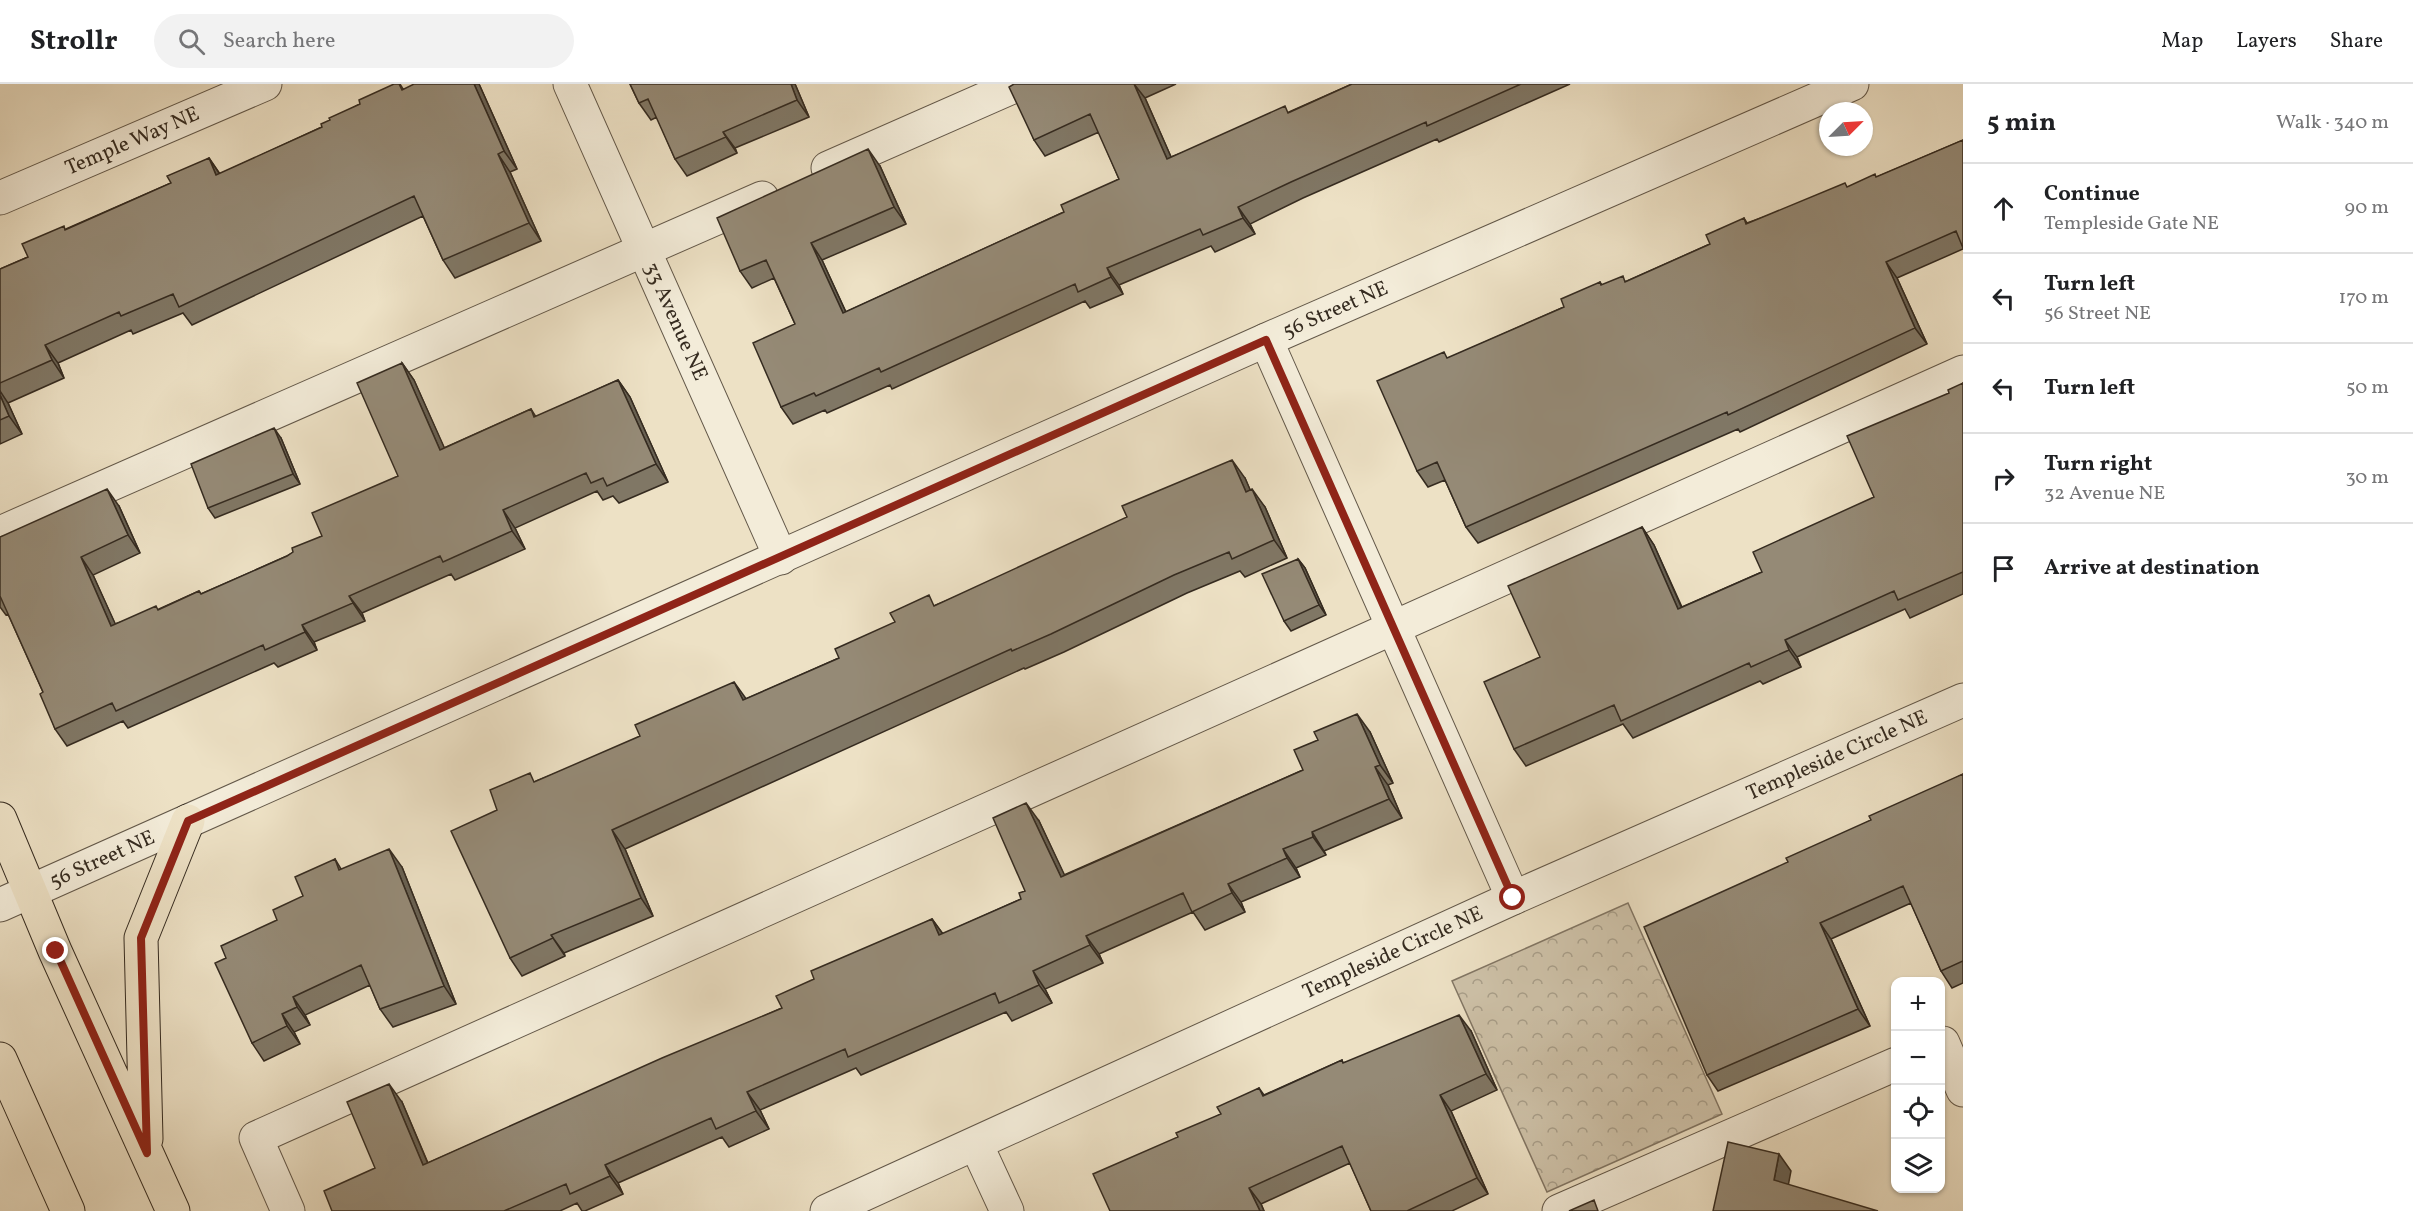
<!DOCTYPE html>
<html lang="en">
<head>
<meta charset="utf-8">
<style>
	:root { --surface:#fff; --page:#f2f2f2; --text:#202124; --muted:#757577; --line:#e0e0e0 }
	body { margin:0; font-family:Vollkorn,serif; background:var(--page); color:var(--text) }
	.controls { position:absolute; right:18px; bottom:18px; display:grid; overflow:hidden; border-radius:12px; box-shadow:0 2px 4px #0004 }
	.controls button { width:54px; height:54px; display:grid; place-items:center; padding:0; border:0; border-bottom:2px solid var(--line); background:var(--surface); color:var(--text); font:30px sans-serif }
	.compass { position:absolute; left:1819px; top:18px; width:54px; height:54px; border-radius:50%; background:var(--surface); box-shadow:0 2px 4px #0004; rotate:66deg }
	.stop { position:absolute; width:18px; height:18px; margin:-14px; border:4px solid #8f2418; border-radius:50%; background:#fff }
	.stop.end { background:#8f2418; border-color:#fff; box-shadow:0 2px 6px #0008 }
	.list { margin:0; padding:0; list-style:none }
	h2 { display:flex; justify-content:space-between; align-items:center; height:78px; margin:0; padding:0 24px; font-size:26px }
	h2 small { font-size:20px; font-weight:400; color:var(--muted) }
	.list li { display:grid; grid-template-columns:39px 1fr auto; gap:18px; align-items:center; box-sizing:border-box; height:90px; padding:0 24px; border-top:2px solid var(--line) }
	.list b { display:block; font-size:22px; white-space:nowrap }
	.list p { margin:0; font-size:20px; white-space:nowrap; color:var(--muted) }
	.list em { font-size:20px; font-style:normal; color:var(--muted) }
	.icon { flex:none; width:33px; height:33px; fill:none; stroke:currentColor; stroke-width:2; stroke-linecap:round; stroke-linejoin:round }
	.map { position:relative; flex:none; width:1963px; height:1127px; overflow:hidden }
	header { display:flex; align-items:center; gap:36px; box-sizing:border-box; height:84px; padding:0 30px; background:var(--surface); border-bottom:2px solid var(--line) }
	header strong { font-size:28px }
	nav { display:flex; gap:33px; margin-inline-start:auto; font-size:21px }
	.search { width:420px; height:54px; background:var(--page); display:flex; align-items:center; gap:15px; box-sizing:border-box; padding:0 21px; border-radius:33px; color:var(--muted); font-size:22px }
	main { display:flex }
	aside { flex:1; background:var(--surface) }
	.map>svg:first-child { display:block }
	.park { fill:url(#park-crowns); stroke:#827664; stroke-width:1.5 }
	.lines { fill:none; stroke-linecap:round; stroke-linejoin:round }
	.minor-casing { stroke:#635849; stroke-width:35 }
	.major-casing { stroke:#352b20; stroke-width:35 }
	.minor { stroke:#f3ecd9; stroke-width:33 }
	.major { stroke:#ede1c5; stroke-width:33 }
	.wall { fill:#807765; stroke:#352b20; stroke-width:1.5 }
	.shaded-wall { fill:#686153; stroke:#352b20; stroke-width:1.5 }
	.building { fill:#958a76; stroke:#352b20; stroke-width:1.5 }
	.route { stroke:#8f2418; stroke-width:8 }
	.labels { text-anchor:middle; dominant-baseline:central; stroke-width:4.5; stroke-linejoin:round; paint-order:stroke }
	.street-label { font-size:21px; fill:#352b20; stroke:#f3ecd9 }
</style>
</head>
<body>
<header>
<strong>Strollr</strong>
<div class="search"><svg class="icon" aria-label="search" viewBox="0 0 24 24"><circle cx="10" cy="10" r="6"/><path d="M15 15l6 6"/></svg>Search here</div>
<nav><a>Map</a><a>Layers</a><a>Share</a></nav>
</header>
<main>
<div class="map">
<svg width="1963" height="1127" viewBox="0 0 1963 1127">
	<defs>
		<pattern id="park-crowns" width="20" height="18" patternUnits="userSpaceOnUse" patternTransform="scale(1.5)"><rect width="20" height="18" fill="#cec2a9"/><path d="M2 6a3 3 0 1 1 6 0M12 15a3 3 0 1 1 6 0" fill="none" stroke="#a89e89"/></pattern>
	</defs>
	<rect width="100%" height="100%" fill="#ede1c5"/>
	<filter id="stains"><feTurbulence type="fractalNoise" baseFrequency=".00333" numOctaves="4"/><feColorMatrix values="0 0 0 0 .2 0 0 0 0 .09 0 0 0 0 .02 0 0 0 .5 -.17"/></filter>
	<radialGradient id="worn" r=".72"><stop offset=".6" stop-color="#630" stop-opacity="0"/><stop offset="1" stop-color="#630" stop-opacity=".3"/></radialGradient>
	<!-- park -->
	<path class="park" d="M1628,819L1722,1030L1547,1108L1452,897Z"/>
	<g class="lines">
		<!-- minor casing -->
		<g class="minor-casing">
			<g id="minor">
				<path id="s1" d="M570,0L781,474"/>
				<path d="M828,84L1019,0"/>
				<path id="s2" d="M0,114L265,0"/>
				<path d="M1266,256L1513,814"/>
				<path d="M0,449L762,114"/>
				<path id="s3" d="M0,821L1266,256L1852,0"/>
				<path d="M1940,960L1943,959L1963,1006"/>
				<path d="M976,1060L1007,1127"/>
				<path d="M288,1127L256,1054L1963,288"/>
				<path id="s4" d="M827,1127L1513,814L1963,616"/>
				<path d="M1559,1127L1896,980"/>
			</g>
		</g>
		<!-- major casing -->
		<g class="major-casing">
			<path id="major" d="M0,735L55,867L173,1127
				M0,975L68,1127
				M146,1055L141,854L188,737"/>
		</g>
		<!-- minor -->
		<use href="#minor" class="minor"/>
		<!-- major -->
		<use href="#major" class="major"/>
	</g>
	<!-- wall -->
	<path class="wall" d="M400,0L403,5L479,0L517,85L510,88L541,157L455,194L443,176L423,132L192,241L183,229L133,250L131,246L58,279L64,294L8,319L22,350L0,360V185L28,173L66,145L171,99L209,74L220,90L322,43L330,36L360,20Z
		M630,0H795L809,33L735,64L737,69L687,92L675,75L657,33L651,36L639,19Z
		M1014,0H1176L1145,14L1171,73L1289,28L1352,0H1570L1439,58L1437,55L1303,114L1250,140L1255,150L1215,168L1211,162L1119,201L1123,210L1090,224L1085,217L892,305L890,301L827,329L825,326L793,340L781,323L795,240L774,194L752,204L740,187L880,82L906,140L822,176L846,228L1064,128L1119,95L1099,48L1045,72L1034,56Z
		M1963,56V165L1897,194L1927,260L1740,348L1738,345L1478,459L1466,443L1445,396L1428,403L1417,387L1449,274L1564,223L1600,198L1602,201L1627,197L1710,160L1744,134L1747,139L1877,93Z
		M402,279L414,296L444,364L531,325L536,333L618,296L630,313L668,398L619,419L613,412L603,416L597,407L515,444L525,465L455,496L451,490L362,529L365,537L314,558L317,566L278,583L274,579L128,644L123,637L67,662L55,645L43,608L8,530L6,531L0,523V453L119,422L140,469L93,491L115,540L159,525L199,507L201,510L287,472L322,452L398,392Z
		M1963,299V510L1910,534L1905,525L1797,573L1801,583L1763,600L1760,597L1633,654L1623,640L1526,682L1514,665L1540,573L1642,443L1654,461L1682,523L1762,488L1874,413Z
		M281,354L300,400L215,434L208,424Z
		M1245,394L1250,406L1265,423L1287,474L1245,493L1240,487L1187,509L1064,568L1025,585L1024,584L625,765L653,832L564,869L565,872L522,892L510,874L536,697L746,615L839,574L936,521Z
		M1298,475L1305,484L1326,531L1291,547L1284,537Z
		M1370,648L1393,699L1388,701L1402,734L1324,767L1326,771L1296,784L1300,793L1241,818L1245,828L1205,846L1193,828L1099,870L1103,879L1045,905L1052,919L1012,937L1006,928L861,991L856,984L760,1026L769,1045L729,1063L722,1053L618,1099L623,1110L585,1127H582L577,1119L560,1127H332L375,1084L402,1018L428,1079L782,924L814,895L932,835L943,850L1021,815L1025,807L1039,737L1064,791L1303,686Z
		M1963,690V899L1952,904L1941,887L1911,819L1831,855L1870,942L1718,1007L1707,991L1788,778Z
		M335,775L341,785L402,783L456,920L393,943L380,925L370,901L305,931L310,941L294,948L300,960L264,977L252,959L226,874L277,836L303,812Z
		M1471,947L1497,1006L1451,1027L1488,1110L1452,1127H1371L1350,1079L1261,1120L1264,1127H1110L1178,1053L1221,1030L1259,1004L1264,1011L1342,976L1343,979Z"/>
	<!-- shaded-wall -->
	<path class="shaded-wall" d="M474,0H479L517,85L504,67Z
		M791,0H795L809,33L797,16Z
		M1134,0L1145,14L1179,91L1167,75Z
		M723,48L735,64L737,69L726,53Z
		M868,65L880,82L906,140L894,123Z
		M498,70L510,88L541,157L529,139Z
		M209,74L221,92L216,91Z
		M1238,123L1250,140L1255,150L1243,134Z
		M811,159L822,176L854,246L843,229Z
		M1886,178L1897,194L1927,260L1915,244Z
		M1107,184L1119,201L1123,210L1111,193Z
		M45,261L58,279L64,294L52,276Z
		M402,279L414,296L453,383L440,366Z
		M618,296L630,313L668,398L656,380Z
		M0,307L8,319L22,350L9,332L0,311Z
		M274,344L281,354L300,400L293,390Z
		M1232,376L1245,394L1259,426L1246,408Z
		M107,405L119,422L140,469L128,451Z
		M1252,405L1265,423L1287,474L1274,456Z
		M503,426L515,444L525,465L512,447Z
		M1642,443L1654,461L1690,543L1678,525Z
		M81,473L93,491L124,559L111,542Z
		M1298,475L1305,484L1326,531L1319,521Z
		M349,512L362,529L365,537L353,519Z
		M302,541L314,558L317,566L305,548Z
		M1785,556L1797,573L1801,583L1789,566Z
		M734,598L747,616H743Z
		M1357,630L1370,648L1393,699L1380,681Z
		M1375,683L1388,701L1402,734L1389,715Z
		M1026,719L1039,737L1074,811L1061,793Z
		M612,746L625,765L653,832L641,814Z
		M1312,748L1324,767L1326,771L1313,753Z
		M389,765L402,783L456,920L444,902Z
		M1283,765L1296,784L1300,793L1287,774Z
		M1228,800L1241,818L1245,828L1232,809Z
		M932,835L945,853L939,851Z
		M1820,839L1831,855L1870,942L1858,925Z
		M551,851L564,869L565,872Z
		M1086,852L1099,870L1103,879L1090,861Z
		M1033,887L1045,905L1052,919L1039,901Z
		M293,913L305,931L310,941L297,923Z
		M282,930L294,948L300,960L287,942Z
		M1459,931L1471,947L1497,1006L1486,990Z
		M389,1000L402,1018L436,1099L423,1081Z
		M747,1008L760,1026L769,1045L756,1027Z
		M1440,1011L1451,1027L1488,1110L1477,1094Z
		M1779,1070L1791,1087L1786,1113L1774,1096Z
		M605,1081L618,1099L623,1110L610,1092Z
		M1249,1104L1261,1120L1264,1127H1260Z"/>
	<!-- building -->
	<path class="building" d="M394,0H399L402,6L414,0H474L504,67L498,70L529,139L443,176L414,112L179,223L173,210L121,232L119,228L45,261L52,276L0,299V185L28,173L22,160L64,142L65,146L171,99L167,92L209,74L216,91L322,43L321,40L330,36L329,34L360,20L359,16Z
		M630,0H791L797,16L723,48L726,53L675,75L648,15L639,19Z
		M1014,0H1134L1167,75L1285,22L1288,29L1352,0H1521L1427,42L1426,38L1291,98L1238,123L1243,134L1203,151L1200,145L1107,184L1111,193L1078,208L1075,200L881,288L879,284L816,312L814,309L781,323L753,259L795,240L766,176L740,187L717,134L868,65L894,123L811,159L843,229L1064,128L1061,121L1119,95L1090,30L1034,56L1009,3Z
		M1963,56V164L1956,147L1886,178L1915,244L1728,331L1727,328L1466,443L1437,378L1417,387L1377,297L1444,268L1447,274L1564,223L1561,215L1600,198L1601,201L1623,192L1625,198L1710,160L1706,151L1744,134L1746,140L1845,99L1847,103L1875,90L1876,93Z
		M402,279L440,366L531,325L534,333L618,296L656,380L607,402L603,394L591,399L586,389L503,426L512,447L443,478L440,472L349,512L353,519L302,541L305,548L265,566L263,561L116,627L112,619L55,645L40,610L43,608L0,512V453L107,405L128,451L81,473L111,542L156,522L158,526L199,507L201,510L287,472L293,468L292,464L322,452L312,429L398,392L357,299Z
		M1963,299V488L1898,516L1894,507L1785,556L1789,566L1751,583L1749,579L1621,637L1614,621L1514,665L1484,598L1540,573L1508,502L1642,443L1678,525L1762,488L1753,468L1874,413L1847,352L1949,309L1948,306Z
		M0,311L9,332L0,336Z
		M274,344L293,390L208,424L191,380Z
		M1232,376L1246,408L1252,405L1274,456L1232,475L1229,468L1174,491L1051,550L1012,567L1011,565L612,746L641,814L551,851L553,854L510,874L451,747L497,726L490,706L530,689L534,698L640,652L635,641L734,598L743,616L839,574L835,565L895,538L890,529L929,511L934,522L1127,433L1122,422Z
		M1298,475L1319,521L1284,537L1262,490Z
		M1357,630L1380,681L1375,683L1389,715L1312,748L1313,753L1283,765L1287,774L1228,800L1232,809L1192,828L1183,809L1086,852L1090,861L1033,887L1039,901L999,919L995,909L848,973L845,965L747,1008L756,1027L716,1045L711,1034L605,1081L610,1092L570,1110L566,1100L504,1127H332L324,1107L375,1084L347,1018L389,1000L423,1081L662,974L782,924L776,912L814,895L811,887L932,835L939,851L1021,815L1019,809L1025,807L993,734L1026,719L1061,793L1303,686L1294,666L1318,656L1314,648Z
		M1963,690V877L1941,887L1903,802L1820,839L1858,925L1707,991L1644,843L1788,778L1786,774L1871,736L1869,732Z
		M389,765L444,902L380,925L361,881L293,913L297,923L282,930L287,942L252,959L215,879L226,874L221,862L277,836L273,826L303,812L295,793L335,775L339,786Z
		M1459,931L1486,990L1440,1011L1477,1094L1407,1127H1371L1342,1062L1249,1104L1260,1127H1110L1093,1090L1178,1053L1176,1049L1221,1030L1217,1023L1259,1004L1263,1012L1342,976L1343,979Z
		M1728,1058L1779,1070L1774,1096L1878,1127H1713Z
		M1594,1116L1598,1127H1569Z"/>
	<g class="lines">
		<!-- route -->
		<path class="route" d="M56,867L147,1069L141,854L188,737L1266,256L1513,814"/>
	</g>
	<g class="labels">
		<!-- street labels -->
		<g class="street-label">
			<text stroke="none"><textPath href="#s2" startOffset="144">Temple Way NE</textPath></text>
			<text stroke="none"><textPath href="#s3" startOffset="1462">56 Street NE</textPath></text>
			<text stroke="none"><textPath href="#s1" startOffset="260">33 Avenue NE</textPath></text>
			<text stroke="none"><textPath href="#s4" startOffset="1108">Templeside Circle NE</textPath></text>
			<text stroke="none"><textPath href="#s3" startOffset="112">56 Street NE</textPath></text>
			<text stroke="none"><textPath href="#s4" startOffset="622">Templeside Circle NE</textPath></text>
		</g>
	</g>
	<rect width="100%" height="100%" filter="url(#stains)"/>
	<rect width="100%" height="100%" fill="url(#worn)"/>
</svg>
<div class="controls">
<button>+</button>
<button>−</button>
<button><svg class="icon" aria-label="locate" viewBox="0 0 24 24"><circle cx="12" cy="12" r="6"/><path d="M12 2v4M12 18v4M2 12h4M18 12h4"/></svg></button>
<button><svg class="icon" aria-label="layers" viewBox="0 0 24 24"><path d="M12 4l9 5-9 5-9-5zM3 14l9 5 9-5"/></svg></button>
</div>
<svg class="compass" viewBox="-18 -18 36 36"><path d="M0-13l5 13h-10z" fill="#e53935"/><path d="M0 13l5-13h-10z" fill="#757577"/></svg>
<div class="stop" style="left:1513px;top:814px"></div>
<div class="stop end" style="left:56px;top:867px"></div>
</div>
<aside>
<h2>5 min<small>Walk · 340 m</small></h2>
<ul class="list">
<li><svg class="icon" aria-label="ahead" viewBox="0 0 24 24"><path d="M12 20V5M6 11l6-6 6 6"/></svg><div><b>Continue</b><p>Templeside Gate NE</p></div><em>90 m</em></li>
<li><svg class="icon" aria-label="left" viewBox="0 0 24 24"><path d="M17 20v-9H6M10 6l-5 5 5 5"/></svg><div><b>Turn left</b><p>56 Street NE</p></div><em>170 m</em></li>
<li><svg class="icon" aria-label="left" viewBox="0 0 24 24"><path d="M17 20v-9H6M10 6l-5 5 5 5"/></svg><div><b>Turn left</b></div><em>50 m</em></li>
<li><svg class="icon" aria-label="right" viewBox="0 0 24 24"><path d="M7 20v-9h11M14 6l5 5-5 5"/></svg><div><b>Turn right</b><p>32 Avenue NE</p></div><em>30 m</em></li>
<li><svg class="icon" aria-label="arrive" viewBox="0 0 24 24"><path d="M6 21V4h12l-3 4 3 4H6"/></svg><div><b>Arrive at destination</b></div></li>
</ul>
</aside>
</main>
</body>
</html>
